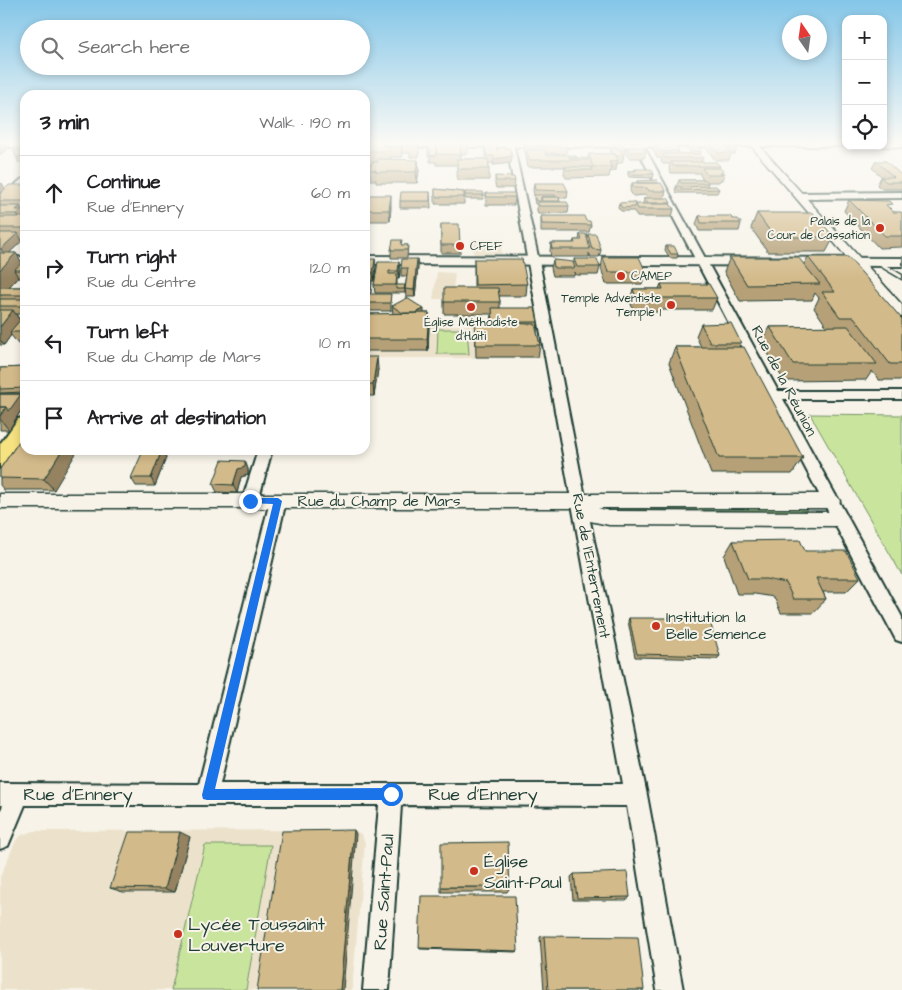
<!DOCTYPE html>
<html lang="en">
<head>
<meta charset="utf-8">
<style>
	:root { --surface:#fff; --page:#f2f2f2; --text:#202124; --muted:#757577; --line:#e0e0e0 }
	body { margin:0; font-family:"Architects Daughter",sans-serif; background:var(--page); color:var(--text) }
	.controls { position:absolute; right:15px; top:15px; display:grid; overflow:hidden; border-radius:10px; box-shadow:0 2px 8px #0003 }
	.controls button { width:45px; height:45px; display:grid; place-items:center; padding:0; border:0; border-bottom:1px solid var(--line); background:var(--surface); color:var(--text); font:25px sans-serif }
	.compass { position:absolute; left:782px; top:15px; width:45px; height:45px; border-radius:50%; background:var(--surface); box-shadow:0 2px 8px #0003; rotate:347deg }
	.stop { position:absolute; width:15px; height:15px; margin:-11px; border:4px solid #1a73e8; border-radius:50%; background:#fff }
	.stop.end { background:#1a73e8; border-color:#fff; box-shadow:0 1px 5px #0008 }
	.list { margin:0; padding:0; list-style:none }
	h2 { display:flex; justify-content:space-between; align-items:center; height:65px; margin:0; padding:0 20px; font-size:21px }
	h2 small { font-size:16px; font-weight:400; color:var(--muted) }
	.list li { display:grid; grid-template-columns:32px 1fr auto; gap:15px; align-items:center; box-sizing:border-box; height:75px; padding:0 20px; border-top:1px solid var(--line) }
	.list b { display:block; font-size:19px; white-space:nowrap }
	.list p { margin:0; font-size:16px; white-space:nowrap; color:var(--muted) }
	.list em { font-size:16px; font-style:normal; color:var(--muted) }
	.icon { flex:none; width:28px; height:28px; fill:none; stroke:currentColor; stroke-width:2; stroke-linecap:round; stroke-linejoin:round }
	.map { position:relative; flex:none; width:902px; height:990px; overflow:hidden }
	.search { position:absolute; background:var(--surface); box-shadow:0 2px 8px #0003; left:20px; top:20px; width:350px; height:55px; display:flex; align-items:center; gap:12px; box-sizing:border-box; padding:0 18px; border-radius:28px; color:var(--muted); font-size:19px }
	.panel { position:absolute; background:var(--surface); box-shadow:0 2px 8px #0003; left:20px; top:90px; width:350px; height:365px; border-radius:15px }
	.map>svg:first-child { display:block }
	.built { fill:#ece2cc }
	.green { fill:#c9e59d; stroke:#749168 }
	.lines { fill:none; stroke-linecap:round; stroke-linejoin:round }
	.service-casing { stroke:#1f3d34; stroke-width:3 }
	.minor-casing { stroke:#1f3d34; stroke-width:4 }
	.tertiary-casing { stroke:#1f3d34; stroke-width:3 }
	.secondary-casing { stroke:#1f3d34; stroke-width:4 }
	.primary-casing { stroke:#1f3d34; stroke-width:4 }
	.service { fill:#f7f3e8; fill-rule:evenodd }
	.minor { fill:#f7f3e8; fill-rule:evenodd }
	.tertiary { fill:#f7f3e8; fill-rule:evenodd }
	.secondary { fill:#f7f3e8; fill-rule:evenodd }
	.primary { fill:#f6e281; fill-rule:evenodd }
	.wall { fill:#b5a077; stroke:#1f3d34 }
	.shaded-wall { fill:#948261; stroke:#1f3d34 }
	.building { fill:#d3ba8a; stroke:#1f3d34 }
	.route { fill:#1a73e8 }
	.poi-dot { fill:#c8321e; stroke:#f7f3e8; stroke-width:2 }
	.labels { text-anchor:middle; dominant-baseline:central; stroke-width:4; stroke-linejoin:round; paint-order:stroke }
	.far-poi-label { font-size:12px; fill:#1f3d34; stroke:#f7f3e8; text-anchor:end }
	.street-label { font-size:15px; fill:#1f3d34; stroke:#f7f3e8 }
	.poi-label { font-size:15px; fill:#1f3d34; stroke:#f7f3e8; text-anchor:start }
	.near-street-label { font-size:18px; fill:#1f3d34; stroke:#f7f3e8 }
	.near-poi-label { font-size:18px; fill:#1f3d34; stroke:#f7f3e8; text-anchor:start }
</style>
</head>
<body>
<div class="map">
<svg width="902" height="990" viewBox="0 0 902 990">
	<rect width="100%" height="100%" fill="#f7f3e8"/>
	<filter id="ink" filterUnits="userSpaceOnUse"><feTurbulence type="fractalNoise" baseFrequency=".02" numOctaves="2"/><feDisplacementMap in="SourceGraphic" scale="10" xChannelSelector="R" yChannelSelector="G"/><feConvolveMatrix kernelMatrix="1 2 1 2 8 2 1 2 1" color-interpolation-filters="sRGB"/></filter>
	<g filter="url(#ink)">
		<!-- built -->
		<path class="built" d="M499,239L502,254L474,255L471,240Z
			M437,272L455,273L452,299H433Z
			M468,320H534L542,358H365V326L468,325Z
			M354,830L361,834L365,843L352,990H0V877L16,840L22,835L34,831Z"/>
		<!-- green -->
		<path class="green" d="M438,329H467L469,354H437Z
			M810,414L902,415V575Z
			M602,507L804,508L807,511L607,512L602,510Z
			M205,845H271L246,990H171Z"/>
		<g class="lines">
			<!-- service casing -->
			<g class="service-casing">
				<path id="service" d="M873,260H877L902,275V279L873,262Z"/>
			</g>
			<!-- minor casing -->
			<g class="minor-casing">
				<path id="minor" d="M506,142L513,143L539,261L586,502L647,795L683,990H657L627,806L401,805L389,990H363L379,805H25L8,846L0,849V812L3,805H0V783L199,784L270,501L273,497L278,495L283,497L286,501L220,784H623Z
					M635,142L642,143L778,391H902V399H783L902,617V642L896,640L634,143Z
					M22,179H25V185L0,206V198Z
					M902,192V198L799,199L795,196L799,193Z
					M258,450H272L258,501L255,505L250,507L245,505L242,501Z"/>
			</g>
			<!-- tertiary casing -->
			<g class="tertiary-casing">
				<path id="tertiary" d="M748,142H756L902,305V317L897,316Z
					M0,494H831L837,496L840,501L837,506L831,508H598L609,511L840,512L846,514L849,519L846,524L840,526L609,525L590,521L573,508H0Z"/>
			</g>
			<!-- secondary casing -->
			<g class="secondary-casing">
				<path id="secondary" d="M0,142H25V147H0Z
					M365,142H846V146H849L365,147Z
					M883,142H902V147L880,146H883Z
					M365,256L902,258V266L365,264Z
					M0,257H25V265H0Z"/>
			</g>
			<!-- primary casing -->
			<g class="primary-casing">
				<path id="primary" d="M25,417V440L8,465L0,468V444L18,419Z"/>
			</g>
			<!-- service -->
			<use href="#service" class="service"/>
			<!-- minor -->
			<use href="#minor" class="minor"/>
			<!-- tertiary -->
			<use href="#tertiary" class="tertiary"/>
			<!-- secondary -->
			<use href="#secondary" class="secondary"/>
			<!-- primary -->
			<use href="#primary" class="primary"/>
		</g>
		<!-- wall -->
		<path class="wall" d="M365,142H419V157H410V153H402V157H390L391,159L419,170L417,183H376V180H371L370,170L371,165H365Z
			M428,142H483H468V154H461V159H486L484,146V142H496L497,151L511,163L493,165V163H489V180H457V165H436V162H430V156H428Z
			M525,142L567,147L566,154L546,153V155L577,158L588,160L589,154H610L611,148H614V144L625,150L624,154H622L624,156L622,163H617L616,170L610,172L609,177L566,178L564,174L565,167H528L526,157V153H525L524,148Z
			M653,142L679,151L678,154H692L687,147L688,143L701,151L700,155L703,158L701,162L720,166L719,168L725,173L722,180H720L719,182H707L708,183L707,186L719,189L717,193H677L675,190L679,180H703L700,175V173H671L669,169L670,164H663L661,161L662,158H657L652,148Z
			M706,142H732L737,147L735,154H731L729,160H715L705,146Z
			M627,147L646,152L644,158H629L626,154Z
			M25,148V162H18L17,158L18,157H16L13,150Z
			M876,161L902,176V189H882L877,185L881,177H882L872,168Z
			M635,169L654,174L653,178L629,177L628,175V171H634Z
			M495,176L515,181L514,188H496L495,184Z
			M637,181L658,183L666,191L664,198L671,203L670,204L674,209L672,217H637L634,211H621L618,207L619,203L636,205L643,204L644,198H647L646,195L633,196L630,191L632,183H636Z
			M0,183L5,189L25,185V212H23L25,216V239L21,240L22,241L9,253H16L22,263L25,271V283L23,280L25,278H19L18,277L9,287H25V314H16L20,320L25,314V344H18L11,335L4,345H0Z
			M534,183L568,191L567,198H559L560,202L569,206L568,213L538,214L537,210V204H535L534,199V195L533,190Z
			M435,189L464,192V204H435Z
			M430,192L431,208H400V201Z
			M465,192L484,195L483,199H465Z
			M486,193L515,197L514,205H486Z
			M365,196L391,206L390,221H366L365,210L366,204H365Z
			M849,200L890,208L893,212L902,213V247L879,248L844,211Z
			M757,213L834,237L826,252H768L751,228Z
			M541,216L586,221L591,225L589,232H541Z
			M699,216L733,219L741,223L739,231H699L696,224Z
			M441,224L460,245V253H441Z
			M580,234L587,238L588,234L601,250L599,257H591L589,253V257H551L550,251L551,243H573L574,240H579Z
			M402,245H408L407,258H391V250Z
			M666,246L678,254L677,258H670L665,250Z
			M603,257L646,272L642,284H606L601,268Z
			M730,257L804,264L808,257L902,319V380H879L872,371L866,380L784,381L762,343L770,327H827L814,308L819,298L815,293L812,300L740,301L724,272Z
			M375,259L376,267L374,281H372L371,293H365V263Z
			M417,259L418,267L415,297H406L405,289L407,276H401V268Z
			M474,259L527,284L526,296H499L500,302V308L538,322L537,332L540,345L538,357H476L475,321L491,323L492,314H444V302L474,288Z
			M574,259L600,267L598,275H576L575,272L574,276H553L551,268L553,260L574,263Z
			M378,262L400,270L399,279H397V285L405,289V293H375L374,285Z
			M661,284L717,298L712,310H658V312H634L630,301L633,289H659Z
			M365,294L391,302V311H365Z
			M392,306L424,313H429V325L428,351H365V314H393Z
			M701,324L741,343L739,347L803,458L792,474H711L669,363L675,347H701L696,336Z
			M365,357L378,369L374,396H365Z
			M25,367V404L9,430H0V368Z
			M22,437L54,490H4L0,485V469Z
			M162,450L166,458L155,486H136L131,478Z
			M245,461L248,469V475L241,477L237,493L217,492L213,484Z
			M733,541L805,551L860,578L846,592H823L826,599L813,613H781L774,597L755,594H737L724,556Z
			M629,618L720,656L717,659L635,657L628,621Z
			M190,837L175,892H123L110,888Z
			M574,874L630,897L626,900H573L571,877Z
			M441,887H510L507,892H441Z
			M544,936L644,990H544L540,937Z
			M419,948L518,951L515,952L420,949Z"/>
		<!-- shaded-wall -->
		<path class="shaded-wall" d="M0,142H7L10,147L0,155Z
			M402,143V157L401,147Z
			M512,156L511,163L493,165L494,159Z
			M418,160L419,170L417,183L416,172Z
			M618,160L616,170L610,172L611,167L609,162Z
			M2,183L6,190L0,197V185Z
			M391,195V206L390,221L389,210Z
			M20,206L25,216V218L21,221L17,214L16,210Z
			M25,225V233L22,228Z
			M18,233L22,241L6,256L1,249Z
			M16,253L25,268L14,270L18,277L2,295H0V270Z
			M375,259L376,267L374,281L373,273Z
			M417,259L418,267L415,297L414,290Z
			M399,262L400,270L399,279L398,271Z
			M424,309V317H408Z
			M13,310L21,322L10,332L11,335L4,345L0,340V327Z
			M429,313V325L428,351L427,339Z
			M377,357L378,369L374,396L373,384Z
			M21,394L25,400V404L9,430L0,419V416L6,407Z
			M62,450H78L54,490L44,479Z
			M162,450L166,458L155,486L151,478Z
			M245,461L248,469V475L241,477L237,493L233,485L238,469Z
			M354,830L356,834L343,990H340Z
			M180,832L190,837L175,892L165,889Z"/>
		<!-- building -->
		<path class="building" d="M365,142H384L383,146H390L389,151H365Z
			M385,142H419L418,147L410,146L409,143H402L401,147L384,146Z
			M428,142H437L436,156L430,155V149H428Z
			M437,142H468L469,144H460L461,155L436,154Z
			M484,142H496L497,151L498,148H510L512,156L494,159V156H487Z
			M525,142H565L567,147L526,146Z
			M654,142H674L679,151L659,152Z
			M708,142H732L737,147H726L731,153H718Z
			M688,143H695L701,151H694Z
			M614,144H621L625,150H621L619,148H616Z
			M627,147H643L646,152H630Z
			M16,148H25V151L13,150Z
			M611,148H619L624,156H616L615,154H613Z
			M527,150H545L546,155H569L570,158H587L588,160H529Z
			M589,154H615L618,160L609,162L611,167H593Z
			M663,154H700L703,158H665Z
			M569,155L576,156L577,158H570Z
			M20,156H25V158H17Z
			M378,159L418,160L416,172H376V170H370L372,162H378Z
			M457,159H488L489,169H458Z
			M876,161H886L902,176V182H886L881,177H894Z
			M671,162H716L720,166H673Z
			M565,167H591L593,170H567Z
			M702,168H720L725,173H720L722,175H707Z
			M635,169H651L654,174H630L628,171H636Z
			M495,176L514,177L515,181H496Z
			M657,180L658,183H638L637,181Z
			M679,180H706L708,183H681Z
			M534,183H564L568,191L535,190Z
			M632,183H661L666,191H649L647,188H634Z
			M9,185H25V201H0V194Z
			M716,186L719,189L678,190L676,187Z
			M435,189L464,192V197H435Z
			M401,192H430V201H400Z
			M465,192H483L484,195H465Z
			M486,193H514L515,197H487Z
			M368,195H391L389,210H365Z
			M534,195H555L556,197H541V201H536Z
			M365,196H368L367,200H365Z
			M541,197H558L560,201H542Z
			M644,198H668L671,203H647Z
			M849,200L889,201L892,204L886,205L893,212H901L902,213V236H885Z
			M538,202H567L569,206H539Z
			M634,202L636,205L635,207L622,208L619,203Z
			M636,204H670L674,209H638Z
			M0,206H20L16,210H22L17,214H0Z
			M757,213H813L834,237H774Z
			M541,216H584L586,221H590L591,225L542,224Z
			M699,216H730L733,219H738L741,223H701Z
			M0,217H25V225L22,228H0Z
			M441,224H459L460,245H441Z
			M0,233H18L1,249H0Z
			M580,234H586L590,249H552L551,243H575L574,240H582Z
			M588,234H596L601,250L592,249Z
			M393,240H402L401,245H408L407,250H391Z
			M666,246H674L678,254H671Z
			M0,253H16L0,270Z
			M603,257H639L646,272H608Z
			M730,257H798L820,284L747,285Z
			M808,257H848L902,319V364H890L854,317H840L822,292H835Z
			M366,259H375L373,273H365Z
			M402,259H417L414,290L405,289L408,268H401Z
			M474,259H522L527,284L475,285Z
			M574,259H597L600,267H577Z
			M553,260L565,261L573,262L575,268H554Z
			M24,261H25V270H14Z
			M378,262H399L398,271H389V274H397L396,285H374Z
			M365,279H372L371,289H365Z
			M661,284H709L717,298H661V300H637L633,289H663Z
			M396,285H405L404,289H396Z
			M0,287H25V295H0Z
			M444,288H498L500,302H444Z
			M365,294H391L390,303H365Z
			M407,298L424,309L415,313H403L392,306Z
			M0,299H25V306H0Z
			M492,308H535L538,322H493Z
			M0,310H13L0,327Z
			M429,313L427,339H365V314Z
			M25,314V332H10Z
			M475,321H487L488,323L535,324L540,345H476Z
			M731,323L741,343H710L701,324Z
			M848,326L877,364H793L770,327Z
			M675,347H744L803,458H719Z
			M365,357H377L373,384H365Z
			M25,367V388L0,389V368Z
			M25,392V396L24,398L21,394H0V393Z
			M0,394H21L9,411L6,407H0Z
			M0,407H6L0,416Z
			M22,437H25V450H62L44,479L0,478V469Z
			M162,450L151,478H131L143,451Z
			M222,460L245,461V467L238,469L233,485L213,484Z
			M800,540L805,551H846L860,578H816L826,599H793L786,583L766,579H748L733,541Z
			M629,618H709L720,656L637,654Z
			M354,830L340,990H257L282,831Z
			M129,832H180L165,889L110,888Z
			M508,842L510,887H441V843Z
			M627,872L630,897L577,898L574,874Z
			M421,896H515L518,951L419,948Z
			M544,936L638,937L644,990H548Z"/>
	</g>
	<!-- sky -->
	<linearGradient id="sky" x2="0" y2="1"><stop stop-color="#84c6e8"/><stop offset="0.51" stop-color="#fbfaf5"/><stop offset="1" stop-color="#fbfaf5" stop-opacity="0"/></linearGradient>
	<rect width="902" height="280" fill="url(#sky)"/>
	<!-- route -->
	<path class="route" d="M250,498H278L282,501L215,789L391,788L395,790L397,794L395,798L391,800H207L203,799L202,795L273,504L247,503V499Z"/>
	<!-- markers -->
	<g class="poi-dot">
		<circle cx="880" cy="228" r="5"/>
		<circle cx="460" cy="246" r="5"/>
		<circle cx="621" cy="276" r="5"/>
		<circle cx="671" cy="305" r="5"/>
		<circle cx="471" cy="307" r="5"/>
		<circle cx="656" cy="626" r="5"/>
		<circle cx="474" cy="871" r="5"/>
		<circle cx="178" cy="934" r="5"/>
	</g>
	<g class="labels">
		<!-- far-poi labels -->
		<g class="far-poi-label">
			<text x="870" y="221">Palais de la<tspan x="870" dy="14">Cour de Cassation</tspan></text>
			<text x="470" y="246" text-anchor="start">CFEF</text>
			<text x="631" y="276" text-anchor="start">CAMEP</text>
			<text x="661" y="298">Temple Adventiste<tspan x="661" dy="14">Temple 1</tspan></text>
			<text x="471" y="322" text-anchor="middle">Église Méthodiste<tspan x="471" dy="14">d'Haïti</tspan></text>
		</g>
		<!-- street labels -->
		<g class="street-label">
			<text transform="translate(784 381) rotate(62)">Rue de la Réunion</text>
			<text x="379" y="501">Rue du Champ de Mars</text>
			<text transform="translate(591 566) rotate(79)">Rue de l'Enterrement</text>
		</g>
		<!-- poi labels -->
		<g class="poi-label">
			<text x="666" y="617">Institution la<tspan x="666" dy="17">Belle Semence</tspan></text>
		</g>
		<!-- near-street labels -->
		<g class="near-street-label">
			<text x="78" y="794">Rue d'Ennery</text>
			<text x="483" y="794">Rue d'Ennery</text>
			<text transform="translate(384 892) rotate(-86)">Rue Saint-Paul</text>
		</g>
		<!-- near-poi labels -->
		<g class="near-poi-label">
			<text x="484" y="861">Église<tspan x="484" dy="21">Saint-Paul</tspan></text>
			<text x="188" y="924">Lycée Toussaint<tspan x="188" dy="21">Louverture</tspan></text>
		</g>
	</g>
</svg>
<div class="controls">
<button>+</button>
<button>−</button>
<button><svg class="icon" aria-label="locate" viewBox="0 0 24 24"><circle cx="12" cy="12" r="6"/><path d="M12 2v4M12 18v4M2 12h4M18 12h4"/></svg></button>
</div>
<svg class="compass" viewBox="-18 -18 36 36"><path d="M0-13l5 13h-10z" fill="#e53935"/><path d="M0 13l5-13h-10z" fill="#757577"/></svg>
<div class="stop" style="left:391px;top:794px"></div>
<div class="stop end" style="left:250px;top:501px"></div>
<div class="search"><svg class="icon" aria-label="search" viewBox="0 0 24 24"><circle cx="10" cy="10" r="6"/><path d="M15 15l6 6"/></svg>Search here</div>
<section class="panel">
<h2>3 min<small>Walk · 190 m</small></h2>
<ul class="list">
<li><svg class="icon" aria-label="ahead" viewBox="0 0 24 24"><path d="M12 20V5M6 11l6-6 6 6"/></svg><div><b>Continue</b><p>Rue d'Ennery</p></div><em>60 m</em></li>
<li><svg class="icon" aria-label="right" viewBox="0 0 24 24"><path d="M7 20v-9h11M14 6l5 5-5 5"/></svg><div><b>Turn right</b><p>Rue du Centre</p></div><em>120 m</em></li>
<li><svg class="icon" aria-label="left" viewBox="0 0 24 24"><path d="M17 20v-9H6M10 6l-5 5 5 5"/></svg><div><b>Turn left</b><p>Rue du Champ de Mars</p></div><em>10 m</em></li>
<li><svg class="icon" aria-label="arrive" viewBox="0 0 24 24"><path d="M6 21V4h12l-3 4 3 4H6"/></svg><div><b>Arrive at destination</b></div></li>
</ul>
</section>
</div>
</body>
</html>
